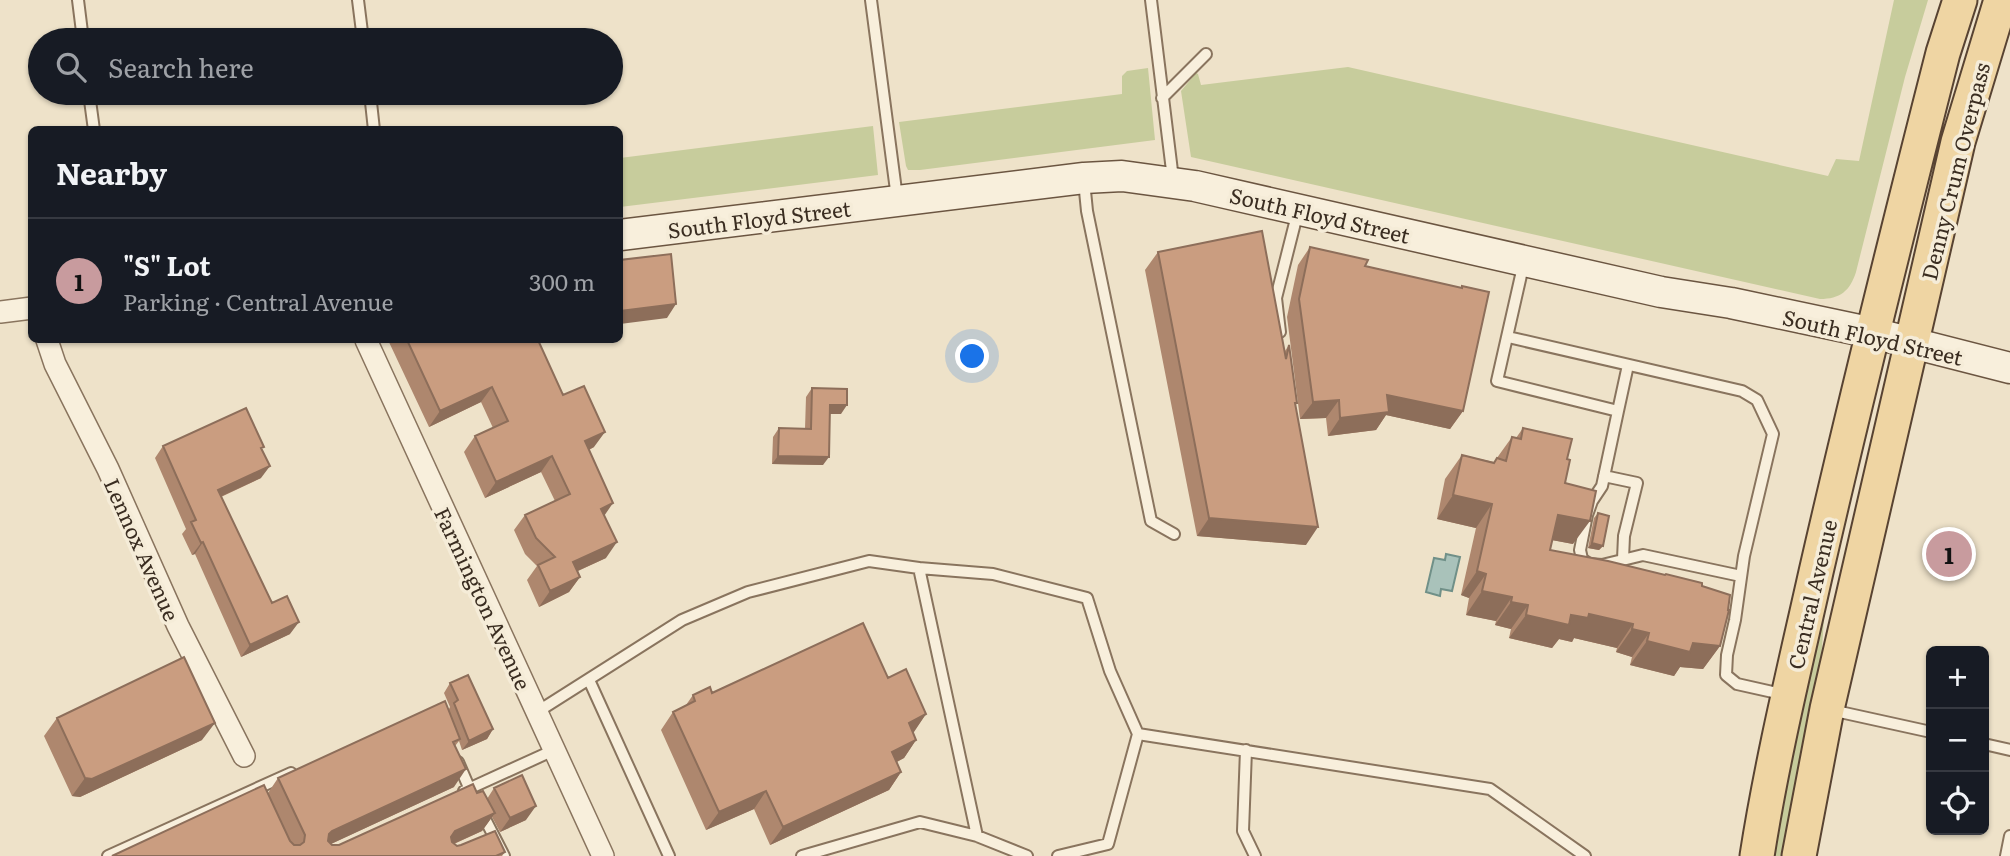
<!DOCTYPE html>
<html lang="en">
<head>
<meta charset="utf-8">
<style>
	:root { --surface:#171b24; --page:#242831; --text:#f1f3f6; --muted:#9ea1a6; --line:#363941; --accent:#c89b9e }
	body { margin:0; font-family:Literata,serif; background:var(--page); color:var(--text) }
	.controls { position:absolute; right:21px; bottom:21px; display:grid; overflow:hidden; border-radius:10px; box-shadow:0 2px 5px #0004 }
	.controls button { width:63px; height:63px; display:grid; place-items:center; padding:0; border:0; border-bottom:2px solid var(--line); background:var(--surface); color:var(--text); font:35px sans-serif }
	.you { position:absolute; left:973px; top:357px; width:24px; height:24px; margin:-18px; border:5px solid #fff; border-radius:50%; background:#1a73e8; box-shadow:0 0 0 10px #1a73e833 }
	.badge { display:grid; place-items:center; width:46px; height:46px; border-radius:50%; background:var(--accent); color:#111; font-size:23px; font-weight:700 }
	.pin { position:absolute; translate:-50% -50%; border:4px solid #fff; box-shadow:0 2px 7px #0006 }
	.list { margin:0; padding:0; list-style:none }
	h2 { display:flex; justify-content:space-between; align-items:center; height:91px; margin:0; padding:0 28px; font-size:30px }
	h2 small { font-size:23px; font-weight:400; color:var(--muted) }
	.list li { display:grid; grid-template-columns:46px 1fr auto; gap:21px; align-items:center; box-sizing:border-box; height:126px; padding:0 28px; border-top:2px solid var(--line) }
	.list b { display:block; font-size:26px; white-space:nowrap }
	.list p { margin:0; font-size:23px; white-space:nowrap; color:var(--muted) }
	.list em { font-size:23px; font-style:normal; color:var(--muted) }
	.icon { flex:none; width:38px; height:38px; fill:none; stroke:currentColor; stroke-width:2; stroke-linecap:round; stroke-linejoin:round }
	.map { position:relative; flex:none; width:2010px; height:856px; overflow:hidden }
	.search { position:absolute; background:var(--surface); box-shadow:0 2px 5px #0004; left:28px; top:28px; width:595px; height:77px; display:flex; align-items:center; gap:18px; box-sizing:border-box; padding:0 24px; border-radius:38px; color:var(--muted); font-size:26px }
	.panel { position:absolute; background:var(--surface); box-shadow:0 2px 5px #0004; left:28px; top:126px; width:595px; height:217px; border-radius:10px }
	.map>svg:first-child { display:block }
	.green { fill:#c7cc9c }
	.water { fill:#a9c2ba; stroke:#709088; stroke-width:2 }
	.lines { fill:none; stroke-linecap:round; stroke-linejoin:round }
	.lane-casing { stroke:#89745e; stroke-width:14 }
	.street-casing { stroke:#89745e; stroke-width:24 }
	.secondary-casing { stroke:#6b5541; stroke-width:33 }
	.primary-casing { stroke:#584332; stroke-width:37 }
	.lane { stroke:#f8efdc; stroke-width:10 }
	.street { stroke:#f8efdc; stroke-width:21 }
	.secondary { stroke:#f8efdc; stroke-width:30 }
	.primary { stroke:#efd5a3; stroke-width:33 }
	.wall { fill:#ae876e }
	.shaded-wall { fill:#8d6e5a }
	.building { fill:#ca9d80; stroke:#8d6e5a; stroke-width:2 }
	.labels { text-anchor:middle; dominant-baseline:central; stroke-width:7; stroke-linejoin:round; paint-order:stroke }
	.street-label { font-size:21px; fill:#3a2d21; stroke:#f5ecd8 }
</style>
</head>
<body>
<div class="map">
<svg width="2010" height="856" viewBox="0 0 2010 856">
	<rect width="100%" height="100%" fill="#eee2c9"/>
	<!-- green -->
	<path class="green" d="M1894,0H1928L1905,77L1856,272C1850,291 1840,299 1820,299L1191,157L1181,91L1196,73L1198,74L1201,85L1348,67L1828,176L1836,159L1859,161Z
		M1148,68L1155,140L920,170H908L906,166L899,122L1122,94V76L1127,71Z
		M873,126L878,175L620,207V158Z
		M1825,604L1820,676L1784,856H1770Z"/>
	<!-- water -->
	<path class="water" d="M1446,554L1460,557L1452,591L1441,589L1440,596L1426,592L1434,558L1445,560Z"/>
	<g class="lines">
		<!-- lane casing -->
		<g class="lane-casing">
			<path id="lane" d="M78,0L83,40
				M358,0L363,40
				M871,0L897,198
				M1151,0L1173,179
				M89,93L94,130
				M370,93L374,130
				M1162,98L1206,54
				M1084,181L1087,211L1151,521L1174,534
				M1524,262L1497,381L1618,411L1602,486L1592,501L1587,515L1580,550L1582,559L1589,564L1602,565L1643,555L1741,576
				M1280,332L1276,298L1298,211
				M1508,337L1742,391L1757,400L1773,434L1744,556L1735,620L1727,655L1726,675L1737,684L1786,695
				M1618,411L1628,365
				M1604,476L1637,483L1624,536L1623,559
				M919,568L993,574L1087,598L1110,671L1138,734L1490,789L1585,856
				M589,680L669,856
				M1831,710L1931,732
				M537,712L682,620L748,592L869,561L919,568L977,836
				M1984,744L2010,750
				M1246,750L1243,831L1255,856
				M458,762L474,799
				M464,791L554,750
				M482,813L504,856
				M108,856L291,773
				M802,856L920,822L977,836L1027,856
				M1058,856L1108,844L1138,734
				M2006,856L2010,836"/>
		</g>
		<!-- street casing -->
		<g class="street-casing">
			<path id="street" d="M0,312L32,308
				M47,340L55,364L108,469L178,626L244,756
				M366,340L603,856"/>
		</g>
		<!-- secondary casing -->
		<g class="secondary-casing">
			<path id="secondary" d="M620,235L1084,178L1122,176L1195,186L1661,292L1731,303L1873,333L2010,368"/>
		</g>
		<!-- primary casing -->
		<g class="primary-casing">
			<path id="primary" d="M1757,856C1772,760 1795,666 1816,572C1856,398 1899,225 1943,53L1960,0
				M1799,856L1827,709L1958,142L2001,0"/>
		</g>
		<!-- lane -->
		<use href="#lane" class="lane"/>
		<!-- street -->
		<use href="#street" class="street"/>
		<!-- secondary -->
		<use href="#secondary" class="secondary"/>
		<!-- primary -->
		<use href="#primary" class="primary"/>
	</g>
	<!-- wall -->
	<path class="wall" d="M1310,247L1365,266L1460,288L1462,286L1463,411L1450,429L1386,415L1376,430L1328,436L1326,418L1300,419L1287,317L1298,265Z
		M1158,252L1285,351L1289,345L1297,403L1295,406L1306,545L1197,536L1145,270Z
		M388,340H538L563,395L594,447L589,450L605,515L606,558L578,571L580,577L569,592L539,607L527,580L537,566L525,554L514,530L525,515L555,501L541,472L485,498L464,452L475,436L493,428L481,402L429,427Z
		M812,388L841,414H830L823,465L772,464L773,437L779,428L805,429L806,397Z
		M1523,428L1567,459L1565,483L1573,544L1552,540L1550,550L1702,586L1720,646L1703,669L1680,667L1674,676L1630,665L1632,657L1616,652L1617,648L1574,638L1572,642L1559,639L1552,648L1509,638L1511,629L1495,625L1496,621L1466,615L1469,598L1461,595L1476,528L1437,519L1445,479L1462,455L1494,462L1512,437L1516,438Z
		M163,446L262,450L261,478L221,497L272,603L290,634L241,657L195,554L192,555L182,534L186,529L155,458Z
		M1598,513L1603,546L1599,550L1588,548L1594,518Z
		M888,678L926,714L913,732L916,740L904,758L897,762L901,772L889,790L770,845L754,809L706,830L661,730L673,712L686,705L693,695Z
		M450,683L493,729L487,739L462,750L459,741L455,746L454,787L331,844L332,845H339L477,793L487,799L494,788L526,820L500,832L492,817L482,831L454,844L457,846L505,852L502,856H112L268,793L278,778L449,709L450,707L444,693Z
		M57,718L202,740L80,797L72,796L44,736Z"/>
	<!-- shaded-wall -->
	<path class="shaded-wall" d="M676,304L667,318L620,324V311Z
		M492,387L481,402L429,427L440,411Z
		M1387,395L1463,411L1450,429L1386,415L1376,430L1328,436L1340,418Z
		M1339,400L1326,418L1300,419L1313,402Z
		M830,405H847L841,414H824Z
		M605,432L594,447L574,457L585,441Z
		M552,456L541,472L485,498L496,482Z
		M778,456L829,457L823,465L772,464Z
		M270,466L261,478L209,502L218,490Z
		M1453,495L1492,504L1476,528L1437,519Z
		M613,503L602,519L601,509Z
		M1558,515L1590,521L1573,544L1541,538Z
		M1209,518L1318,527L1306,545L1197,536Z
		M203,542L195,554L192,555L201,543Z
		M617,542L606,558L562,578L573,562Z
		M1592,543L1603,546L1599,550L1588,548Z
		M1477,571L1486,574L1469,598L1461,595Z
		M580,577L569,592L539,607L550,591Z
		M1482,591L1512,597L1496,621L1466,615Z
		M1511,602L1528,605L1511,629L1495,625Z
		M1589,614L1633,624L1617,648L1574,638L1572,642L1559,639L1552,648L1509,638L1526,615Z
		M299,622L290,634L241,657L250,645Z
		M1632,629L1649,633L1632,657L1616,652Z
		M1647,641L1693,643L1720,646L1703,669L1680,667L1674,676L1630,665Z
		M926,714L914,732L896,741L909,723Z
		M215,723L202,740L80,797L72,796L85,778Z
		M493,729L487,739L462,750L469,741Z
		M916,740L904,758L880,770L892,752Z
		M466,769L454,787L320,849L329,834L332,831Z
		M901,772L889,790L770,845L783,827Z
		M766,791L754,809L706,830L719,812Z
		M536,806L526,820L500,832L510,818Z
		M495,813L482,831L442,849L455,831Z"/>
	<!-- building -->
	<path class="building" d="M1262,231L1286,359L1289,345L1297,403H1295L1318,527L1209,518L1158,252Z
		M1310,247L1368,260L1365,266L1462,288V286L1489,292L1463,411L1387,395L1389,412L1340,418L1339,400L1313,402L1299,299Z
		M671,254L676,304L620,311V260Z
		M407,340H538L563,395L584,386L605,432L585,441L613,503L601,509L617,542L573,562L580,577L550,591L538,565L555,557L536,538L525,515L570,494L552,456L496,482L475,436L508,421L492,387L440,411Z
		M812,388L847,389V405H830L829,457L778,456L779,428L811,429Z
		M246,408L264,447L261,448L270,466L218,490L272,603L287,596L299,622L250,645L203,542L201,543L191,522L196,520L163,446Z
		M1523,428L1572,439L1567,459L1570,460L1565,483L1596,491L1590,521L1558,515L1550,550L1608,561L1665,575L1666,574L1702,583V586L1730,595L1728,610H1729L1720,646L1693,643L1690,652L1647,641L1649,633L1632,629L1633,624L1589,614L1588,618L1571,615L1569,625L1526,615L1528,605L1511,602L1512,597L1482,591L1486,574L1477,571L1492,504L1453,495L1462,455L1494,463L1497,458L1506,461L1512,437L1521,439Z
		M1598,513L1609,516L1603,546L1592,543Z
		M863,623L888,678L906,669L926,714L909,723L916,740L892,752L901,772L783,827L766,791L719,812L673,712L695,701L693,695L710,687L712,693Z
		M184,657L215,723L92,779L85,778L57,718Z
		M468,675L493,729L469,741L454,703L458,700L450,683Z
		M445,701L460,739L453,742L466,769L332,831L329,834L328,841L332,845H339L473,784L477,793L483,791L495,813L455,831L451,837L452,842L457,846L461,845L495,831L505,852L496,856H112L264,785L290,841L294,845H300L304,842L305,835L278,778Z
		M522,775L536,806L510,818L494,788Z"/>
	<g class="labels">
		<!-- street labels -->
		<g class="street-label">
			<text transform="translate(1954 171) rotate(-76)">Denny Crum Overpass</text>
			<text transform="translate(1320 214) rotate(13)">South Floyd Street</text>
			<text transform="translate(759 218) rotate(-7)">South Floyd Street</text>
			<text transform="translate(1873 336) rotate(13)">South Floyd Street</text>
			<text transform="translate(143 549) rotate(66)">Lennox Avenue</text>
			<text transform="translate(1811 594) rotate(-77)">Central Avenue</text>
			<text transform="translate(484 598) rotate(65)">Farmington Avenue</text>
		</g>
	</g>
</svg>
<div class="controls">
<button>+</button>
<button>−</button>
<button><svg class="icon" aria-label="locate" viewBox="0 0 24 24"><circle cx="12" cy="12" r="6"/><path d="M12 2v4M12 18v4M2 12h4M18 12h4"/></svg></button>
</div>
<div class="you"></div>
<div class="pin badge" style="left:1949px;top:554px">1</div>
<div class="search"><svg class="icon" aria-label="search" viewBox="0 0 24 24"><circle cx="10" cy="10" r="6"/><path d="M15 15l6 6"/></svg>Search here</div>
<section class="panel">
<h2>Nearby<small></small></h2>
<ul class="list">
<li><span class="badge">1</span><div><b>&quot;S&quot; Lot</b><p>Parking · Central Avenue</p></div><em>300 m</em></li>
</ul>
</section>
</div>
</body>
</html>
